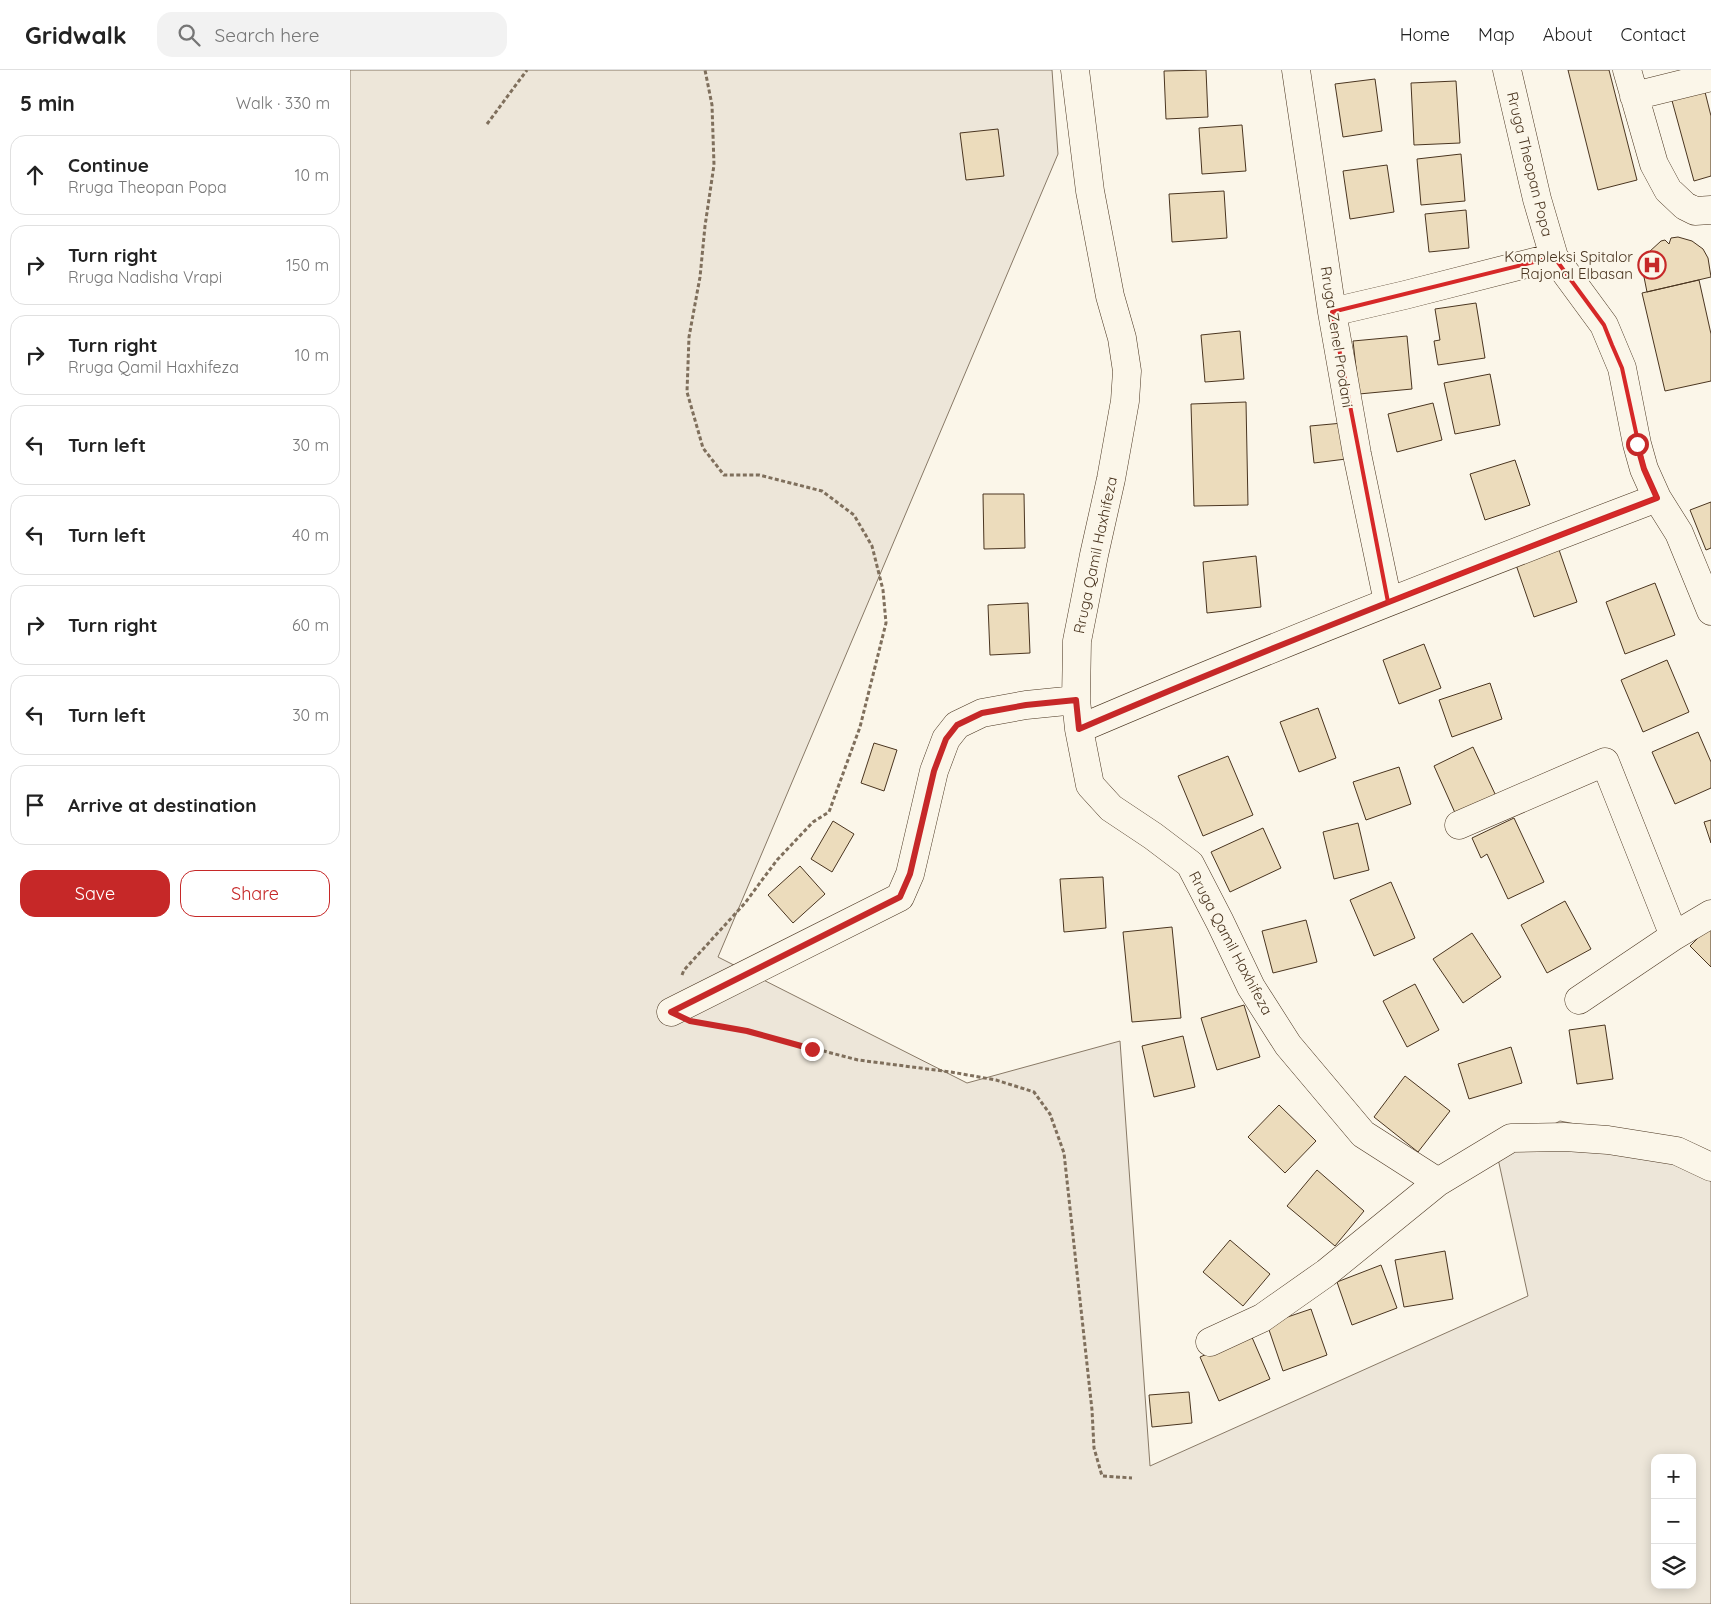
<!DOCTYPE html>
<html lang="en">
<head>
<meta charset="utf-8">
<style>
	:root { --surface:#fff; --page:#f2f2f2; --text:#222; --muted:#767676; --line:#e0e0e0; --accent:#c62828 }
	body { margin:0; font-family:Quicksand,sans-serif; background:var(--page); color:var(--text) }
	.controls { position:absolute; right:15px; bottom:15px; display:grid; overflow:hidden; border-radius:10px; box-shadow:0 2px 12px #0003 }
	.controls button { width:45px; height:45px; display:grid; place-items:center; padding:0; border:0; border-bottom:1px solid var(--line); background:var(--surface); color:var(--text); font:25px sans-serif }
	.stop { position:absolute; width:15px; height:15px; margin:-11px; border:4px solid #c62828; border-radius:50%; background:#fff }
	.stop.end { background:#c62828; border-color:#fff; box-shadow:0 1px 5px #0008 }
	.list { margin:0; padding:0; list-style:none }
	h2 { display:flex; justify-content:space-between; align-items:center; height:65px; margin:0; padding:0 20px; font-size:21px }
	h2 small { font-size:16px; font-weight:400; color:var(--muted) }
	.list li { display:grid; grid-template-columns:32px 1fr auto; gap:15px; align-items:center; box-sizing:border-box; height:80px; margin:0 10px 10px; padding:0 10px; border:1px solid var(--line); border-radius:15px }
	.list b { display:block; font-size:19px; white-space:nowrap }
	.list p { margin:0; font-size:16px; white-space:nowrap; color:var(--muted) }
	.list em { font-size:16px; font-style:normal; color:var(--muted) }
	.actions { display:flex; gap:10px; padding:15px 20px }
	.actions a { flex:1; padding:11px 0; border:1px solid var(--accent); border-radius:15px; text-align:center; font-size:18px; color:var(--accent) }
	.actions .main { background:var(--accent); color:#fff }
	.icon { flex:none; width:28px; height:28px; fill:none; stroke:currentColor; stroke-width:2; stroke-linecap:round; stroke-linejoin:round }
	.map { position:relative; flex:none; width:1361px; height:1534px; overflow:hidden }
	header { display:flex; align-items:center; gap:30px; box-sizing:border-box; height:70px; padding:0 25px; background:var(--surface); border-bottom:1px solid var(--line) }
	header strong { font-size:24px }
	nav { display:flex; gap:28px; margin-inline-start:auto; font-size:18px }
	.search { width:350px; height:45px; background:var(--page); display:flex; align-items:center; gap:12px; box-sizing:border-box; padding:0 18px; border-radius:15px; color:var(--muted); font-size:19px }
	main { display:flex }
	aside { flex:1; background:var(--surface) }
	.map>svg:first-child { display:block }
	.green { fill:#ede6d9; stroke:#887966; fill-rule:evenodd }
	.building { fill:#ecdcbc; stroke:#4a3520 }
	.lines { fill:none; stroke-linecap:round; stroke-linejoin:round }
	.minor-casing { stroke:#4a3520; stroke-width:29 }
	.path { stroke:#7f6f5c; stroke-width:3; stroke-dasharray:4 2.5; stroke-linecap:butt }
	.minor { stroke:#fbf6e9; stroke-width:28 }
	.route { stroke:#c62828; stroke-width:6 }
	.marked { fill:none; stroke:#d62828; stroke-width:4; stroke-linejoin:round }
	.labels { text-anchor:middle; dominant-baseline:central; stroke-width:4; stroke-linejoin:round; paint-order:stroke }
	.street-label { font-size:15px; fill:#4a3520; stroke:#fbf6e9 }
	.poi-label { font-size:15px; fill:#4a3520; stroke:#fbf6e9; text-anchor:end }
</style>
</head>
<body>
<header>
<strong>Gridwalk</strong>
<div class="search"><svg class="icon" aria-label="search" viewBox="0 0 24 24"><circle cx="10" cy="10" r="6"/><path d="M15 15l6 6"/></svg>Search here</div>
<nav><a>Home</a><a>Map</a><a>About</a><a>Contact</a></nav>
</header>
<main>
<aside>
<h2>5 min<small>Walk · 330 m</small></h2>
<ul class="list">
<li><svg class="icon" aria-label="ahead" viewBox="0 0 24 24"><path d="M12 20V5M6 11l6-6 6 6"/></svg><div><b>Continue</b><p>Rruga Theopan Popa</p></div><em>10 m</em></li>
<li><svg class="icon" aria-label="right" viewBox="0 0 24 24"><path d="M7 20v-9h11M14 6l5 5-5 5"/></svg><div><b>Turn right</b><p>Rruga Nadisha Vrapi</p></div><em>150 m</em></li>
<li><svg class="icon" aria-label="right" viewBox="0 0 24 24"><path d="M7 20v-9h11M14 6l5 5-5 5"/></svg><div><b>Turn right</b><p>Rruga Qamil Haxhifeza</p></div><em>10 m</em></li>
<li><svg class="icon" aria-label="left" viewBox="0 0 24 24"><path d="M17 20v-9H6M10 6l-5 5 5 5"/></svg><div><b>Turn left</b></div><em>30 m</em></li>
<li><svg class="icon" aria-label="left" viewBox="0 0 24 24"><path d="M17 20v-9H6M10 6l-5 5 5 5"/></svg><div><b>Turn left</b></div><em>40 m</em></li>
<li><svg class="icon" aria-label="right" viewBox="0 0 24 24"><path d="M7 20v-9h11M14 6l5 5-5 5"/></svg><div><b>Turn right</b></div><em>60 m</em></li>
<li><svg class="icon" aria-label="left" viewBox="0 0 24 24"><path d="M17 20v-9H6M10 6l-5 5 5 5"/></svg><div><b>Turn left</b></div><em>30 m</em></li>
<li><svg class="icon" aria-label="arrive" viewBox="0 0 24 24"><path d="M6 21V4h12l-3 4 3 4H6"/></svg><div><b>Arrive at destination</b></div></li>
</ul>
<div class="actions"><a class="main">Save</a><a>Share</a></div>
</aside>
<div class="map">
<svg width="1361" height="1534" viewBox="0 0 1361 1534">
	<rect width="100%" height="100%" fill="#fbf6e9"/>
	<!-- green -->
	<path class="green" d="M0,0H702L708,84L368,887L617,1013L770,971L800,1396L1178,1226L1147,1084L1210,1051L1326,1074L1361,1092V1534H0ZM1305,1388H1342V1515H1305Z"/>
	<!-- building -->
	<path class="building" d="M856,0L858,47L816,49L814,1Z
		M1218,0H1259L1287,110L1248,120Z
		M1025,9L1032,61L993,67L985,14Z
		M1106,11L1110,73L1064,75L1061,13Z
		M1354,18L1361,46V106L1344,111L1321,27Z
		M892,55L896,101L852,104L849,58Z
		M648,59L654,106L616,110L610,63Z
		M1111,84L1115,131L1071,135L1067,89Z
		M1037,95L1044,142L1000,149L993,101Z
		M874,121L877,168L822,172L819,124Z
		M1116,140L1119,178L1079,182L1075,144Z
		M1328,167L1342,171L1353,179L1358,188L1361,207L1297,222L1293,202L1294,192L1299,182L1311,171L1315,170L1319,174L1321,168Z
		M1349,210L1361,264V311L1315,321L1292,223Z
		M1126,233L1135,288L1088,295L1084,271L1090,270L1085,239Z
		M890,261L894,309L855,312L851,265Z
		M1057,266L1062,319L1009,324L1003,271Z
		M1140,304L1150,355L1105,364L1094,313Z
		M896,332L898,435L844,436L841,334Z
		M1083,333L1092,370L1047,382L1038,344Z
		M993,353L996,389L964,393L960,356Z
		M1165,390L1180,435L1135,450L1120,404Z
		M633,424H674L675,478L634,479Z
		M1361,432V478L1356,480L1340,440Z
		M1207,474L1227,532L1184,547L1164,489Z
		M906,486L911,537L857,543L853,492Z
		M1305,513L1325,565L1275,584L1256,532Z
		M678,533L680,583L640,585L638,535Z
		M1074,574L1091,618L1049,634L1033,590Z
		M1317,590L1339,642L1293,662L1271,610Z
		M1140,613L1152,649L1102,667L1089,630Z
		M968,638L986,688L949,702L930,652Z
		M1348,662L1361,692V718L1325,734L1302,682Z
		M524,673L547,680L534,721L511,713Z
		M1123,677L1146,726L1106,745L1084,696Z
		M878,686L903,745L853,766L828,706Z
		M1049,697L1061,734L1016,750L1003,712Z
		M1164,748L1194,812L1158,829L1137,784L1131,788L1122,768Z
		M1361,750V773L1354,752Z
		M483,751L504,764L482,802L461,789Z
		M1008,753L1019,800L984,809L973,762Z
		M913,758L931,798L880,822L861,782Z
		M450,796L475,824L443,853L418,825Z
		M753,807L756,858L714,862L710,809Z
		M1041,812L1065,868L1024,886L1000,830Z
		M1215,831L1241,879L1197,903L1171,855Z
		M956,850L967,892L923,903L912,861Z
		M1361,855V897L1340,876Z
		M822,857L831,948L782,952L773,862Z
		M1122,863L1151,907L1113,933L1083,889Z
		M1065,914L1089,960L1057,977L1033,931Z
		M894,935L910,987L867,1000L851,948Z
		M1255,955L1263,1009L1227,1014L1219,960Z
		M833,966L845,1017L804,1027L792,976Z
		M1161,977L1172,1013L1119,1029L1108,994Z
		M1055,1006L1100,1041L1068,1082L1024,1047Z
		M929,1035L966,1071L935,1103L898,1067Z
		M967,1100L1014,1141L985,1176L937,1136Z
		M880,1170L920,1204L893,1236L853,1202Z
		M1095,1181L1103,1229L1054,1237L1045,1190Z
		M1031,1195L1047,1238L1002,1255L987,1212Z
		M961,1239L977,1285L933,1301L917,1254Z
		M901,1265L920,1309L869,1331L850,1287Z
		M839,1322L842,1353L802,1357L799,1325Z"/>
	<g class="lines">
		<!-- minor casing -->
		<g class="minor-casing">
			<path id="minor" d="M725,0L740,121L760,226L772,268L777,301L775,331L761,409L744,485L727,571L726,630L729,659L740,715L761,738L803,766L840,794L870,852L901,917L938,975L1013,1064L1088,1112L1161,1068L1215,1067L1258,1070L1327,1081L1361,1097
				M946,0L982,242L1007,384L1038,532
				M1157,0L1187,129L1204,187L1254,255L1272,298L1287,374L1294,399L1307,428L1329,463L1361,541
				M1277,0L1304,94L1318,120L1335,136L1345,141L1361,140
				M1284,26L1361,7
				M982,242L1055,225L1204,187
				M729,659C920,577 1113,502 1307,428
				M1109,755L1255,692L1324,866
				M1229,930L1324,866L1361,844
				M321,942L550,827L560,804L584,701L596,669L607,655L632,643L676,635L726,630
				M860,1272L912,1248L976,1203L1088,1112"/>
		</g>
		<!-- path -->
		<path class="path" d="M137,54L177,0
			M332,905L334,900L395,833L427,790L463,752L479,742L510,657L536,553L533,520L522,476L504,445L472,421L409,405H374L353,378L337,322L339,267L350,207L355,156L364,95L362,35L355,0
			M359,954L397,961L508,990L601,1002L646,1010L684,1022L700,1044L714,1083L742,1340L744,1378L752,1406L782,1408"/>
		<!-- minor -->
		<use href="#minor" class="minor"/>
	</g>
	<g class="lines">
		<!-- route -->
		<path class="route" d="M462,979L397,961L340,951L321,942L550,827L560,804L584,701L596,669L607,655L632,643L676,635L726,630L729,659C920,577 1113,502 1307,428L1294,399L1287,374"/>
	</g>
	<!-- marked area -->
	<path class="marked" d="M1204,187L1254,255L1262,275L1272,298L1294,399L1307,428L1038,532L982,242Z"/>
	<!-- icons -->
	<defs>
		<g id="hospital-ring" transform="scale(1.4375)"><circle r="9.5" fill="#fbf6e9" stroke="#c62828" stroke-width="1.5"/><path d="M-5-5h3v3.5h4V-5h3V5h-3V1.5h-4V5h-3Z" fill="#c62828"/></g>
	</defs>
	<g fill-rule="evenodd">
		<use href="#hospital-ring" x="1302" y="195"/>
	</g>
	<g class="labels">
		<!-- street labels -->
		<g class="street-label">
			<text transform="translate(1180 94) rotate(76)">Rruga Theopan Popa</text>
			<text transform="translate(987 267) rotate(81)">Rruga Zenel Prodani</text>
			<text transform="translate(745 485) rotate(-78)">Rruga Qamil Haxhifeza</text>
			<text transform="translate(881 873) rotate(62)">Rruga Qamil Haxhifeza</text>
		</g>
		<!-- poi labels -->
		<g class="poi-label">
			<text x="1283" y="186">Kompleksi Spitalor<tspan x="1283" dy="17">Rajonal Elbasan</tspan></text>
		</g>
	</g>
</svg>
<div class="controls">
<button>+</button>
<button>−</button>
<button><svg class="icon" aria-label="layers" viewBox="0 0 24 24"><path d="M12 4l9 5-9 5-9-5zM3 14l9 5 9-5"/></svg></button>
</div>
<div class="stop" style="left:1287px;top:374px"></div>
<div class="stop end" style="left:462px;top:979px"></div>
</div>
</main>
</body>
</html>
